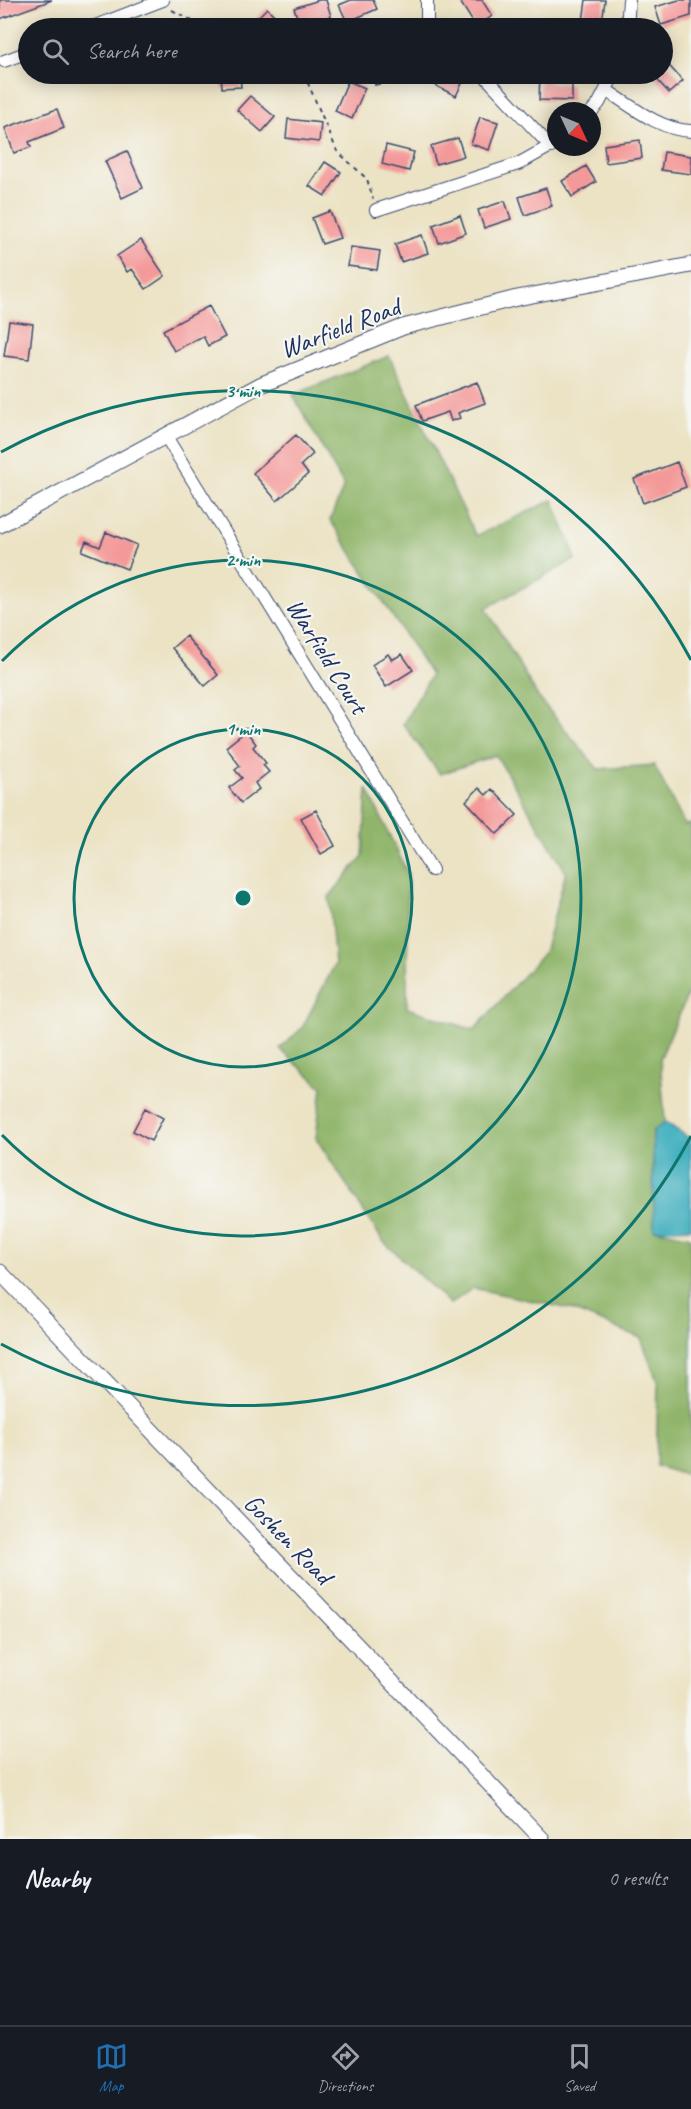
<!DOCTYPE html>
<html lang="en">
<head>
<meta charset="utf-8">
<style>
	:root { --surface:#171b24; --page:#242831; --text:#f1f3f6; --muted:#9ea1a6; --line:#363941; --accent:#1f6fb2 }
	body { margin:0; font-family:Caveat,sans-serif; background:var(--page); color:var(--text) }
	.compass { position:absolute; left:547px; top:102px; width:54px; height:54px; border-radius:50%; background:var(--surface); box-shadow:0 3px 15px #0003; rotate:134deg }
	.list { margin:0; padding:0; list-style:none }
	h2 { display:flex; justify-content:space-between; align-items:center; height:78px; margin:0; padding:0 24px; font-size:26px }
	h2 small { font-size:20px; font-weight:400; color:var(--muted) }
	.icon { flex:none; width:33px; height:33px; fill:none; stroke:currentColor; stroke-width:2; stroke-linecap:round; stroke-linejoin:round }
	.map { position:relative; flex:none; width:691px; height:1839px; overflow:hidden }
	.search { position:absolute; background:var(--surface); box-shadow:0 3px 15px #0003; left:18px; right:18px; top:18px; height:66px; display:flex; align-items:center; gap:15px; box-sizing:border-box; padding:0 21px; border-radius:33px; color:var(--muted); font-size:22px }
	.sheet { height:186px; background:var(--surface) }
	nav { display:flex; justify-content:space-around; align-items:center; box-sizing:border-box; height:84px; border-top:2px solid var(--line); background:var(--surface); font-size:16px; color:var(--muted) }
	nav a { display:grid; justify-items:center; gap:3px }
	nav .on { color:var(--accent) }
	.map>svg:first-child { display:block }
	.forest { fill:#90b56a; stroke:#567264; stroke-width:1.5 }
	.water { fill:#42b0bf; stroke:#2e708e; stroke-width:1.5 }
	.building { fill:#f49999 }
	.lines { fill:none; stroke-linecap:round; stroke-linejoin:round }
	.minor-casing { stroke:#3a4a6d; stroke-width:14 }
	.tertiary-casing { stroke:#3a4a6d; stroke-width:17 }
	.path { stroke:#3a4a6d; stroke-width:2; stroke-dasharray:4.5 4.5; stroke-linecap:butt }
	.minor { stroke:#fff; stroke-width:12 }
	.tertiary { stroke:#fff; stroke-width:15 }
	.ring { fill:none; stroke:#0f766e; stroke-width:3 }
	.labels { text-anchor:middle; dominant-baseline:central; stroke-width:4.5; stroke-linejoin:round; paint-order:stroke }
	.street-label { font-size:26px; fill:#1b2f5e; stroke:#f6f6f2 }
	.centre { fill:#0f766e; stroke:#f6f6f2; stroke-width:3 }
	.ring-label { font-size:18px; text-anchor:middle; font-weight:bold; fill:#0f766e; stroke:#f6f6f2; stroke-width:4.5; stroke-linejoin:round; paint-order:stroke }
</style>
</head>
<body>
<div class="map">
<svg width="691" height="1839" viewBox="0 0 691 1839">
	<rect width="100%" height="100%" fill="#f6f6f2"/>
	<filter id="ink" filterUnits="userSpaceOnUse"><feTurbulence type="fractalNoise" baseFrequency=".0167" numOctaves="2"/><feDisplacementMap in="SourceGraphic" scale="12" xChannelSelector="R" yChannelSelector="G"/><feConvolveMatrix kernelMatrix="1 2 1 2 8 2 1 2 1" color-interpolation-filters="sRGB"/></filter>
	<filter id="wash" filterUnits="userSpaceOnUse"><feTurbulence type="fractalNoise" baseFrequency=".008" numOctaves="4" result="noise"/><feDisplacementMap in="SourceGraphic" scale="24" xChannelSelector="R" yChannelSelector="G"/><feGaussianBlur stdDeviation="1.35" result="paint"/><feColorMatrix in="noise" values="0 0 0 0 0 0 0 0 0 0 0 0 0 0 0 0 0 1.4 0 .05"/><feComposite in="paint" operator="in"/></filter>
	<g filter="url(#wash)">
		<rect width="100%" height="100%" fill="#ece3c5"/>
		<!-- forest -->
		<path class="forest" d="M389,356L476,536L553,500L576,559L486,608L538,697L598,769L654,765L685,825L691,824V987L660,1059L665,1122L653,1131L654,1229L691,1237V1477L656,1466L658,1383L641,1338L570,1309L473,1288L450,1304L383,1241L316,1138L322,1087L280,1049L302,1028L335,964L329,897L363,856L367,788L408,874L407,1008L474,1030L544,953L566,872L496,755L440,774L403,724L431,675L330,520L344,486L293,395Z"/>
		<!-- water -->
		<path class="water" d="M665,1122L691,1139V1228L654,1230L653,1131Z"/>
		<g id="blocks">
			<!-- building -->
			<path class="building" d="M0,0H52L0,19Z
				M319,0H326L331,16L300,26L294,8Z
				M351,0H373L377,9L347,22L339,5Z
				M459,0H482L492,16L476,27Z
				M586,0H605L602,23L583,21Z
				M679,0H691V16L661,25L655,7Z
				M267,8L281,22L274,28H247Z
				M662,58L683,81L669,93L652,74H662Z
				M221,74H240L241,87L222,88Z
				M372,74H406L407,77L375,85Z
				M430,74H454L464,79L456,96L426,81Z
				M540,75H550L549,83L572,84V101L539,100Z
				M348,81L365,88L352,119L335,111Z
				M250,96L275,117L262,132L237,110Z
				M57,109L64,128L29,142L31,147L14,153L5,128Z
				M480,117L498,122L489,150L471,144Z
				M288,119L321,123L319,142L286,138Z
				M458,138L464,156L436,164L431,146Z
				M640,140L642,158L606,163L604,145Z
				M386,145L414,152L409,171L382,164Z
				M127,151L143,188L122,198L105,161Z
				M664,152L691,156V174L661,170Z
				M325,162L341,172L325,196L309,186Z
				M586,166L596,182L572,197L562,181Z
				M546,188L552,206L525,215L519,197Z
				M505,201L511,219L484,228L478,210Z
				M330,211L340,238L322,244L312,218Z
				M460,215L466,233L439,243L433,225Z
				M422,235L428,253L401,262L395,244Z
				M141,240L165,276L146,289L132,269L127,272L117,256Z
				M351,247L380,251L377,270L348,266Z
				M209,306L225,337L208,346L203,336L174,351L163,330Z
				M9,321L33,324L29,359L4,356Z
				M477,382L485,403L458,413L460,418L451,421L448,412L422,421L416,405Z
				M296,435L313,454L301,465L308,474L277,501L253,473Z
				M677,462L686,487L643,503L634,479Z
				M106,532L137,545L127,569L82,551L86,541L100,547Z
				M186,636L218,675L205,686L172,648Z
				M388,654L392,660L402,654L413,670L386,687L372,665Z
				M246,731L256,744L253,747L266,763L263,765L269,772L255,783L259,789L241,803L229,788L242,778L235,770L240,766L226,747Z
				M479,788L486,795L492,789L517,815L497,834L466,801Z
				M316,810L335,846L321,854L301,818Z
				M145,1108L163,1118L151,1141L133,1131Z"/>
		</g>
	</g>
	<g filter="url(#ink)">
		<use href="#blocks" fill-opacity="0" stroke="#3a4a6d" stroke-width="1.5"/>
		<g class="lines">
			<!-- minor casing -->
			<g class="minor-casing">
				<path id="minor" d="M90,28L163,0
					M427,28V0
					M627,28L629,0
					M4,61L28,52
					M483,74L551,147
					M606,90C631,106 660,130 691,131
					M592,111L599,103L614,74
					M376,210L518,164L556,143
					M165,435L432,870"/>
			</g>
			<!-- tertiary casing -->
			<g class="tertiary-casing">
				<path id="tertiary" d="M0,525L260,385L403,327L517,298L691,265
					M0,1272L542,1839"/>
			</g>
			<!-- path -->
			<path class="path" d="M172,10L206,28
				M304,74L337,151L367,179L373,199"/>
			<!-- minor -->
			<use href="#minor" class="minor"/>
			<!-- tertiary -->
			<use href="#tertiary" class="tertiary"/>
		</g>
	</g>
	<!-- distance rings -->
	<g class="ring">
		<circle cx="243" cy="898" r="169"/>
		<path d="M2 661A338 338 0 1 1 2 1135"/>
		<path d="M691 1136A507 507 0 0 1 1 1344M1 452A507 507 0 0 1 691 660"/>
	</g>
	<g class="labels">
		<!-- street labels -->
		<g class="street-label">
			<text transform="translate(340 328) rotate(-21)">Warfield Road</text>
			<text transform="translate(327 656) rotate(58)">Warfield Court</text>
			<text transform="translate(288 1539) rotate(46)">Goshen Road</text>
		</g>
	</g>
	<circle cx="243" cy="898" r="9" class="centre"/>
	<g class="ring-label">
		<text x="243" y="397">3 min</text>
		<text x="243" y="566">2 min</text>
		<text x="243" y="735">1 min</text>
	</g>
</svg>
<svg class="compass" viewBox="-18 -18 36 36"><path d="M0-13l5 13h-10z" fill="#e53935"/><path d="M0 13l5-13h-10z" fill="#9ea1a6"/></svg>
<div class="search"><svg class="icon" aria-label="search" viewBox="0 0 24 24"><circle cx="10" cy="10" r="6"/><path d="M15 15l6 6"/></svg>Search here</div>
</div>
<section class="sheet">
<h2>Nearby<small>0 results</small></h2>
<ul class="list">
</ul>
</section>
<nav>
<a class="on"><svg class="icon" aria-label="map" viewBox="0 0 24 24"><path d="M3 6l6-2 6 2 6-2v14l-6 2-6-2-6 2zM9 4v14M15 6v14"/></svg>Map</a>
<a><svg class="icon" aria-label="directions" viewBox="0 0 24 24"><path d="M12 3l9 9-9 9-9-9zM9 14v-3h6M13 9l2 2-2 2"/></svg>Directions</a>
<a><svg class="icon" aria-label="saved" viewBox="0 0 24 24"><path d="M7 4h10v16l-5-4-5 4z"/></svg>Saved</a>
</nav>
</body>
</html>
